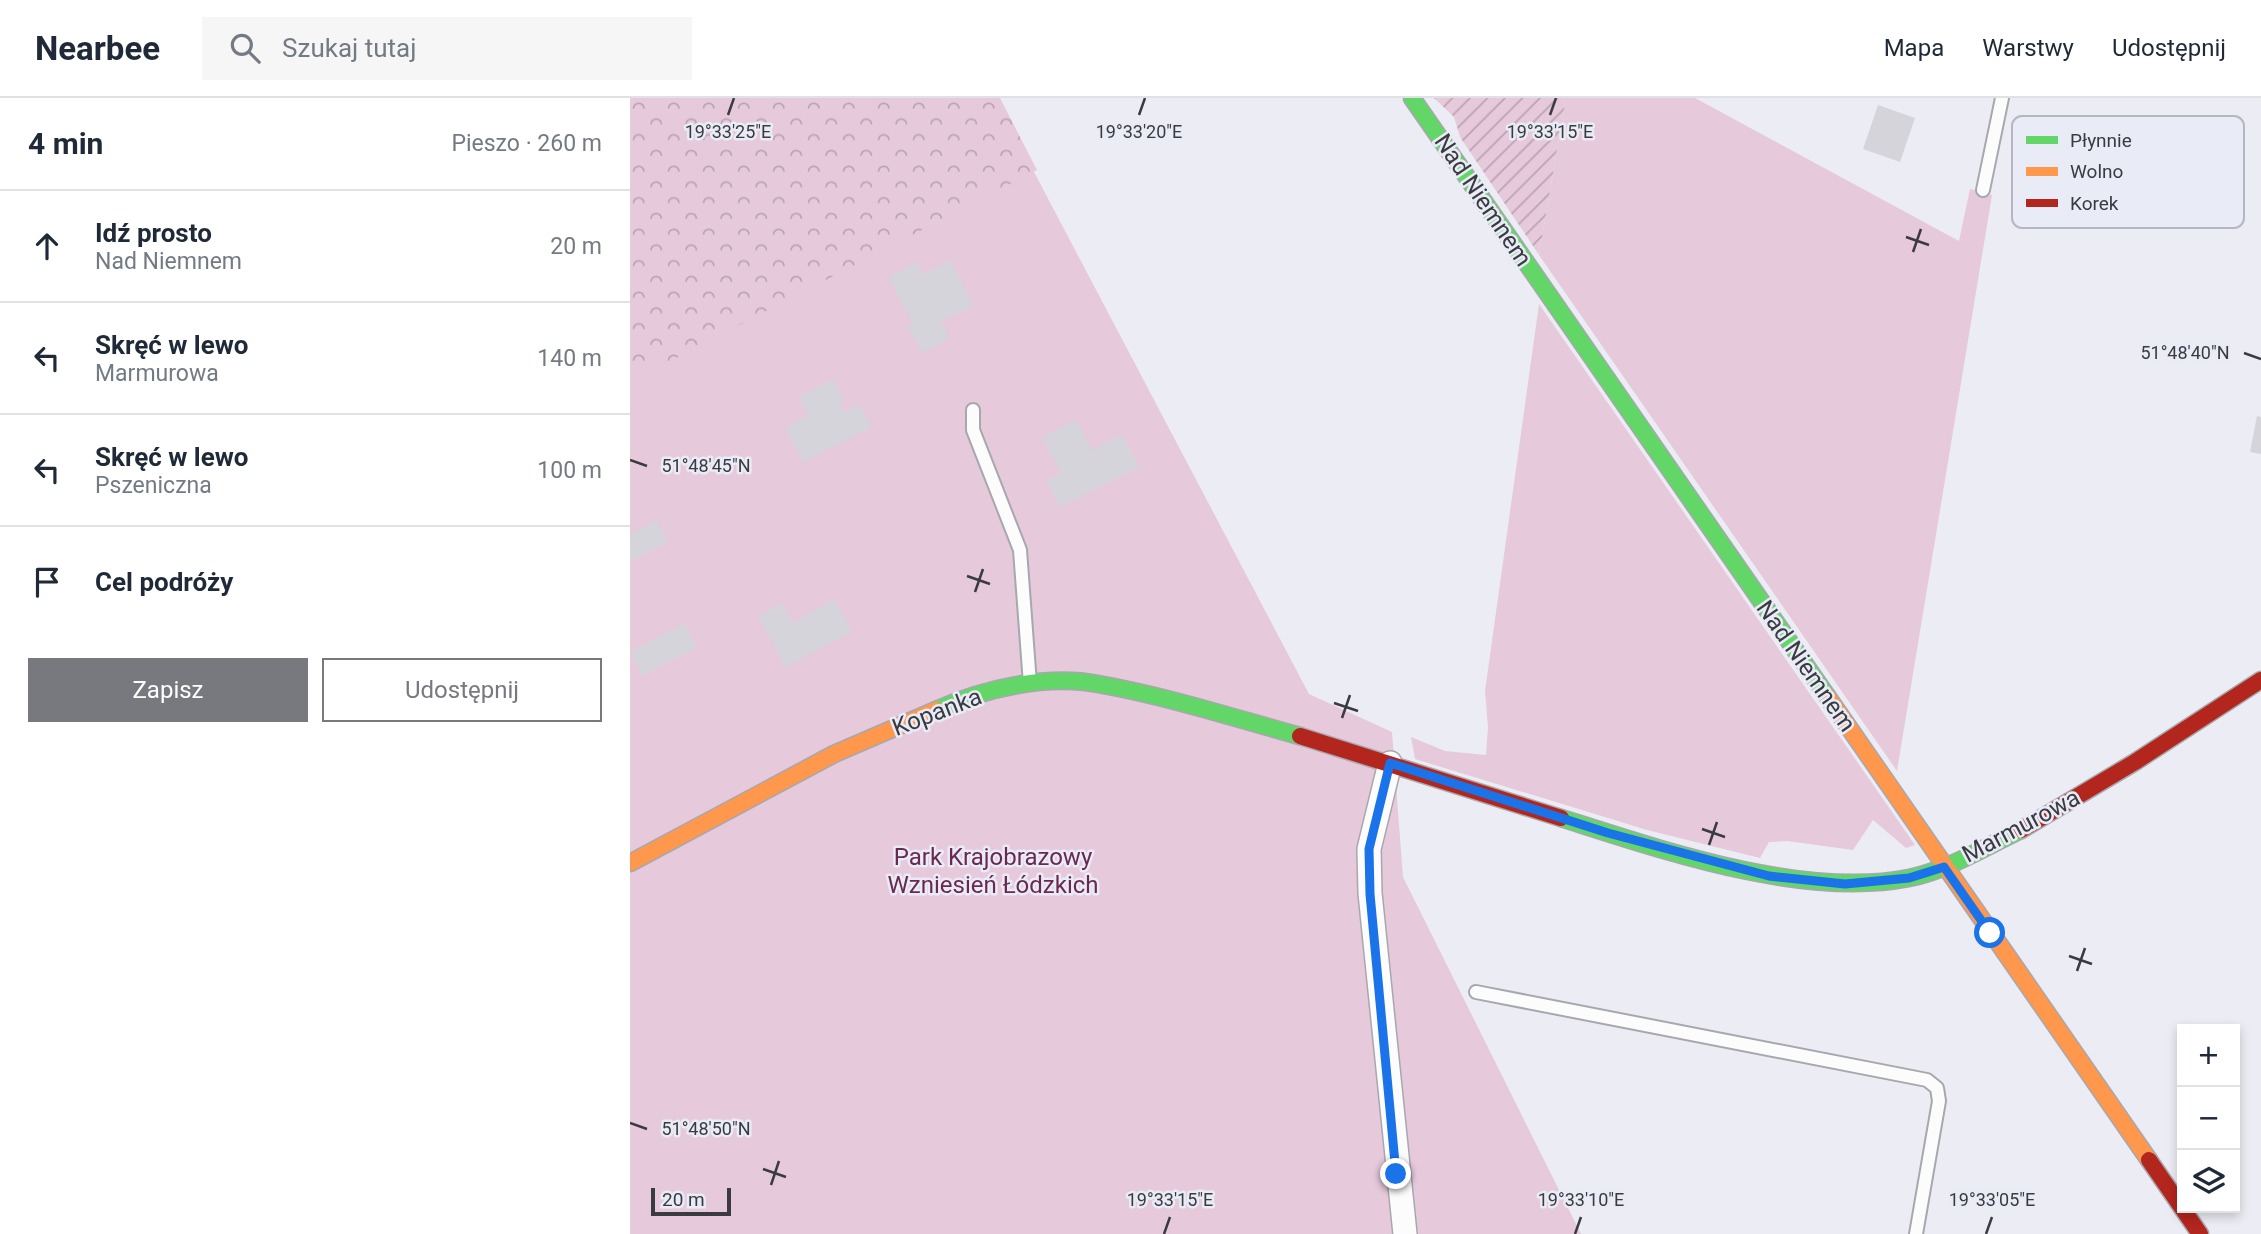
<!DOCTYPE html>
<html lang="pl">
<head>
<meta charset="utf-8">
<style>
	:root { --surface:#fff; --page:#f6f6f7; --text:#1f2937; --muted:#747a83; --line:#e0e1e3; --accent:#78797f }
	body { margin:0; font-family:Roboto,sans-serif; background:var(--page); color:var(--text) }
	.controls { position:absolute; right:21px; bottom:21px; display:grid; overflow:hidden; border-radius:0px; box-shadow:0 4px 10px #0003 }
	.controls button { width:63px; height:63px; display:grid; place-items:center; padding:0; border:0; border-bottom:2px solid var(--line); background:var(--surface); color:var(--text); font:35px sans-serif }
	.scale { position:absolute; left:21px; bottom:18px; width:80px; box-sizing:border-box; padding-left:7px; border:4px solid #3a3b40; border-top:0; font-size:19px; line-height:24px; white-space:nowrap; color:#3a3b40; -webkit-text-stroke:5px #e9ebf7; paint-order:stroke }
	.stop { position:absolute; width:21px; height:21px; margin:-16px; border:5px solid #1a73e8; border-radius:50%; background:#fff }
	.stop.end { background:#1a73e8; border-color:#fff; box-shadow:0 2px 7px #0008 }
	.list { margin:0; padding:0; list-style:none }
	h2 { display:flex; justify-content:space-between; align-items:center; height:91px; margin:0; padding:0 28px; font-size:30px }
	h2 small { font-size:23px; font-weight:400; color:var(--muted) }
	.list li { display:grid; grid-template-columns:46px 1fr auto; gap:21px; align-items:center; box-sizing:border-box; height:112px; padding:0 28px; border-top:2px solid var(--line) }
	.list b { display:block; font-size:26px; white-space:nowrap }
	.list p { margin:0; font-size:23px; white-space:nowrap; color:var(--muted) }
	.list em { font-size:23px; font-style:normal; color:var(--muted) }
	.actions { display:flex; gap:14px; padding:21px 28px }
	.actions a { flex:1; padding:16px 0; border:2px solid var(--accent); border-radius:0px; text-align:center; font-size:24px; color:var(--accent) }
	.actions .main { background:var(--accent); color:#fff }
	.icon { flex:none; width:38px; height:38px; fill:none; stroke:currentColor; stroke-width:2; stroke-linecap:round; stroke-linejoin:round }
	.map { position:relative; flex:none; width:1631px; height:1136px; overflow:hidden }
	header { display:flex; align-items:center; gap:42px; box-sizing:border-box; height:98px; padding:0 35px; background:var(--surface); border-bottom:2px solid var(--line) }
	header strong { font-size:33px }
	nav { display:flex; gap:38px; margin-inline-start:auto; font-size:24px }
	.search { width:490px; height:63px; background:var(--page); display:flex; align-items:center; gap:18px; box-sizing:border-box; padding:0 24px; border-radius:0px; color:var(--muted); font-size:26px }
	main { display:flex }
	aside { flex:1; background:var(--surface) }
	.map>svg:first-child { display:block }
	.green { fill:#e6c9db }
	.forest { fill:url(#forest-crowns) }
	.garden { fill:url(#garden-furrows) }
	.building { fill:#d5d4da }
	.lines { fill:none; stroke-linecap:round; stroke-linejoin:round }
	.lane-casing { stroke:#a7a8ad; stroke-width:16 }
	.street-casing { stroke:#a7a8ad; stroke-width:26 }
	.fast-casing { stroke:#a7a8ad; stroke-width:19 }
	.slow-casing { stroke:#a7a8ad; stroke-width:19 }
	.jam-casing { stroke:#a7a8ad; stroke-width:19 }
	.lane { stroke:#fcfcfd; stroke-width:12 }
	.street { stroke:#fcfcfd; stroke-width:23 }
	.fast { stroke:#63d668; stroke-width:16 }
	.slow { stroke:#ff974d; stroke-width:16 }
	.jam { stroke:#b3261e; stroke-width:16 }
	.route { stroke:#1a73e8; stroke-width:9 }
	.ticks { fill:none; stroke:#3a3b40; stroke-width:2.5 }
	.labels { text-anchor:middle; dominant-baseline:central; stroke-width:5; stroke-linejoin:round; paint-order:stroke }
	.street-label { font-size:24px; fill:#3a3b40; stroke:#e9ebf7 }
	.park-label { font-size:24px; fill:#6b2850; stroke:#e9ebf7 }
	.key { fill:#e9ebf7; stroke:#b4b6c0; stroke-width:2 }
	.key-label { font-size:19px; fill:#3a3b40 }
	.ticks-label { font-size:18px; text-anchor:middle; fill:#3a3b40; stroke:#e9ebf7; stroke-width:5; stroke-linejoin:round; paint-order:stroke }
</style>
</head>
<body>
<header>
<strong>Nearbee</strong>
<div class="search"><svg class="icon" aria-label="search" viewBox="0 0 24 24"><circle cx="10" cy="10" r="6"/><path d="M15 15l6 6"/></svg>Szukaj tutaj</div>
<nav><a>Mapa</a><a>Warstwy</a><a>Udostępnij</a></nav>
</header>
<main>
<aside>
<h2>4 min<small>Pieszo · 260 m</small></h2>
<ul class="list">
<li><svg class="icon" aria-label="ahead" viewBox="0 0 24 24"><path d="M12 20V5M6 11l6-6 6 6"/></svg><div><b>Idź prosto</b><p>Nad Niemnem</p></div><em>20 m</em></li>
<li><svg class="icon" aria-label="left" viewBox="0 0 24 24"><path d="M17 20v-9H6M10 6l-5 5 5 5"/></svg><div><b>Skręć w lewo</b><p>Marmurowa</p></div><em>140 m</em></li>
<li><svg class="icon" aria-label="left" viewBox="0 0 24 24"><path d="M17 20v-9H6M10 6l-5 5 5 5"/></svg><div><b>Skręć w lewo</b><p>Pszeniczna</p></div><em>100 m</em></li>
<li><svg class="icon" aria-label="arrive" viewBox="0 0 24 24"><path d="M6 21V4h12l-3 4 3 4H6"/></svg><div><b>Cel podróży</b></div></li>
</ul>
<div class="actions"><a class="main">Zapisz</a><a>Udostępnij</a></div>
</aside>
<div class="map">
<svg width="1631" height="1136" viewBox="0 0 1631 1136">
	<defs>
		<pattern id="forest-crowns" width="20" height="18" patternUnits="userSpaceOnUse" patternTransform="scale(1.75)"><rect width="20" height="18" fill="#e6c9db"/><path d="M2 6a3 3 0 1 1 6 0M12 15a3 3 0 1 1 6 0" fill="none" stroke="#bba4b3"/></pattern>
		<pattern id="garden-furrows" width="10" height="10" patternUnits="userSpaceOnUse" patternTransform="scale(1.75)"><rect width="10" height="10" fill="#e6c9db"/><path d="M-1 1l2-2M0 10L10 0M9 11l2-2" fill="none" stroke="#bba4b3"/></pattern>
	</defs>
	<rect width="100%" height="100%" fill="#ecedf4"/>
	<!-- green -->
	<path class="green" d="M0,0H365L679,596L762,634L773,779L951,1136H0Z
		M936,0H1065L1329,143L1340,91L1362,97L1267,673L909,157Z
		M909,206L1285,747L1276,750L1243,722L1223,752L1157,743L1139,744L1130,760L1017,732L785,661L781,639L815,653L856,657L858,629L855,593Z"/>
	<!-- forest -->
	<path class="forest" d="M0,0H370L407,72L0,284Z"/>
	<!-- garden -->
	<path class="garden" d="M804,0H936L909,157L830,39L824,19Z"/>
	<!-- building -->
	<path class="building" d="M1248,7L1285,20L1270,64L1233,51Z
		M320,162L344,208L311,223L320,240L292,255L277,227L282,224L258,179L287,164L293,176Z
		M203,281L214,302L209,304L214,314L229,306L242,329L173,364L155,329L178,318L169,299Z
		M1627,318L1631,319V356L1620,354Z
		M446,321L462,352L492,336L509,369L430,409L416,382L431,375L412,339Z
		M27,422L38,444L0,463V436Z
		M200,503H206L222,534L155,569L128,518L152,505L163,525Z
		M54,525L67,549L12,578L0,554Z"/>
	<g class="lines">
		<!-- lane casing -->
		<g class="lane-casing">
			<path id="lane" d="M1353,92L1372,0
				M343,312V332L390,452L400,586
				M846,894L1297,982L1307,990L1309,1003L1286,1136"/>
		</g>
		<!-- street casing -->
		<g class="street-casing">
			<path id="street" d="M760,665L739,751L740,795L775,1136"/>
		</g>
		<!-- fast casing -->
		<g class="fast-casing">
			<path id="fast" d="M782,0L1197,598
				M306,612C353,591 416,576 468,586C536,598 604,620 670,638
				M931,720C1032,752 1173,801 1279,780C1318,772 1355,749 1391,732"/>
		</g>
		<!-- slow casing -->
		<g class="slow-casing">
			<path id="slow" d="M1197,598L1519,1062
				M0,765L204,656L306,612"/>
		</g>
		<!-- jam casing -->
		<g class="jam-casing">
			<path id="jam" d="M670,638L931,720
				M1391,732L1505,664L1631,582
				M1519,1062L1570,1136"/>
		</g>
		<!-- lane -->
		<use href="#lane" class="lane"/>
		<!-- street -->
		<use href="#street" class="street"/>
		<!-- fast -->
		<use href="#fast" class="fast"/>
		<!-- slow -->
		<use href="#slow" class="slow"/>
		<!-- jam -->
		<use href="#jam" class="jam"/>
	</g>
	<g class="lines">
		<!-- route -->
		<path class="route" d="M766,1076L740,796L739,751L760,665L978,735L1139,778L1215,786L1279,780L1314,769L1360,835"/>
	</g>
	<!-- ticks -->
	<path class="ticks" d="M98,17L104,0M509,17L515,0M920,17L926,0M1276,139L1299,147M1283,154L1291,131M1614,255L1631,261M0,362L17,368M337,478L360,486M345,494L353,471M704,605L728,613M712,620L720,597M1072,731L1095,739M1079,747L1087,724M1439,858L1462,866M1447,873L1455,850M0,1025L17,1031M133,1071L156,1079M141,1087L149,1063M534,1136L540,1119M945,1136L951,1119M1356,1136L1362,1119"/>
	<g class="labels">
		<!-- street labels -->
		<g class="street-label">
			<text transform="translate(853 102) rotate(56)">Nad Niemnem</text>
			<text transform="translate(1176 568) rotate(55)">Nad Niemnem</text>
			<text transform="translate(307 614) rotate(-21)">Kopanka</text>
			<text transform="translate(1391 728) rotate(-28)">Marmurowa</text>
		</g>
		<!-- park labels -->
		<g class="park-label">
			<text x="363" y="759">Park Krajobrazowy<tspan x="363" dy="28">Wzniesień Łódzkich</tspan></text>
		</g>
	</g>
	<!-- legend -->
	<rect x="1382" y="18" width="232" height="112" rx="10" class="key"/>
	<rect x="1396" y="38" width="32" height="8" fill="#63d668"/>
	<rect x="1396" y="69" width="32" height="9" fill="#ff974d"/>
	<rect x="1396" y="101" width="32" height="8" fill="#b3261e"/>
	<g class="key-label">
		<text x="1440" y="49">Płynnie</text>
		<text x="1440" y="80">Wolno</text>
		<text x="1440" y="112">Korek</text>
	</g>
	<g class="ticks-label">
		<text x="98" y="40">19°33'25"E</text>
		<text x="509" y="40">19°33'20"E</text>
		<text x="920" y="40">19°33'15"E</text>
		<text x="1555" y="261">51°48'40"N</text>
		<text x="76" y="374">51°48'45"N</text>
		<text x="76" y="1037">51°48'50"N</text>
		<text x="540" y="1108">19°33'15"E</text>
		<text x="951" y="1108">19°33'10"E</text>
		<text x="1362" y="1108">19°33'05"E</text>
	</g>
</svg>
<div class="controls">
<button>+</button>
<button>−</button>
<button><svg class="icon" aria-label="layers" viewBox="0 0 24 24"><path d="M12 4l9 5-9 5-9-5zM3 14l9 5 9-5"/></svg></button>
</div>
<div class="scale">20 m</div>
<div class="stop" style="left:1360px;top:835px"></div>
<div class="stop end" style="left:766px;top:1076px"></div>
</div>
</main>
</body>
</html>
